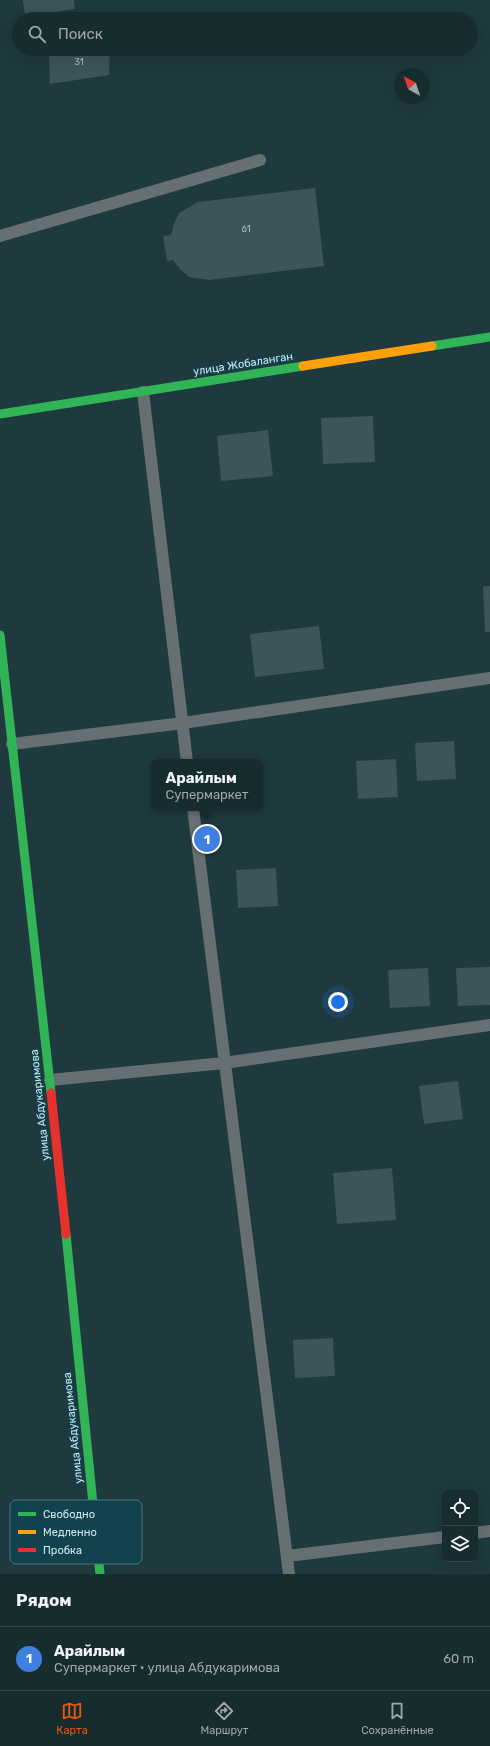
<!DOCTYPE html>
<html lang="ru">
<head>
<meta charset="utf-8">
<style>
	:root { --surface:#162c2f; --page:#23383b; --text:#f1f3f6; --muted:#9ea7aa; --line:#35484b; --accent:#ea580c }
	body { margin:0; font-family:Rubik,sans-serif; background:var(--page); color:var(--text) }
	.controls { position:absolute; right:12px; bottom:12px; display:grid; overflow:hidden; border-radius:8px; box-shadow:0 4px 16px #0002 }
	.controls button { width:36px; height:36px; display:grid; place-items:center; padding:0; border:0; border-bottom:1px solid var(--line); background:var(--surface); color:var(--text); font:20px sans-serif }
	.compass { position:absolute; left:394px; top:68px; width:36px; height:36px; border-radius:50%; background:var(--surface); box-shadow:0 4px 16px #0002; rotate:320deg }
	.you { position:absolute; left:338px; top:1002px; width:14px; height:14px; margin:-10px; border:3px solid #fff; border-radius:50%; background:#1a73e8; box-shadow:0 0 0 6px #1a73e833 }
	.badge { display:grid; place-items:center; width:26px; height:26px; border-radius:50%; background:var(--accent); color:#fff; font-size:13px; font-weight:700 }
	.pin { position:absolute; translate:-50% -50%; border:2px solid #fff; box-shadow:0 1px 4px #0006 }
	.popup { position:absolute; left:151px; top:759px; width:112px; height:52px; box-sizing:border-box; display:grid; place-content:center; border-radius:8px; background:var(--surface); filter:drop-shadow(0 1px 3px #0005); font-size:13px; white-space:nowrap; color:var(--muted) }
	.popup b { font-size:15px; color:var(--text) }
	.popup::after { content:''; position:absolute; left:50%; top:100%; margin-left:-8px; border:8px solid transparent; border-top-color:var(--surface) }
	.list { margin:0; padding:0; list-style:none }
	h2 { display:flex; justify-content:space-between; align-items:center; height:52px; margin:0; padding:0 16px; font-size:17px }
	h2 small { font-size:13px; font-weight:400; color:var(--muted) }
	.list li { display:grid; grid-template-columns:26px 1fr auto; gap:12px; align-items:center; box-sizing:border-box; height:64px; padding:0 16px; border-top:1px solid var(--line) }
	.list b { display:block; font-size:15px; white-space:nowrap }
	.list p { margin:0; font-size:13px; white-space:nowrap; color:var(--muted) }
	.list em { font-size:13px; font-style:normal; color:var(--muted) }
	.icon { flex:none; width:22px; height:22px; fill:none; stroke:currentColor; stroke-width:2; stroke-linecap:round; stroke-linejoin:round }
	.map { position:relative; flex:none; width:490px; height:1574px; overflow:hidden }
	.search { position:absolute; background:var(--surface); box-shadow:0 4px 16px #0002; left:12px; right:12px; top:12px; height:44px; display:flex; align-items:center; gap:10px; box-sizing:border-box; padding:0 14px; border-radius:22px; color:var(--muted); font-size:15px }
	.sheet { height:116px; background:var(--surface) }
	nav { display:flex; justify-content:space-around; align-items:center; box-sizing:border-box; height:56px; border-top:1px solid var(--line); background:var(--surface); font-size:11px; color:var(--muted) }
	nav a { display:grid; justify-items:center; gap:2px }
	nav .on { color:var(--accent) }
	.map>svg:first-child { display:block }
	.building { fill:#3c555a }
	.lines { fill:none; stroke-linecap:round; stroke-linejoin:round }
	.lane { stroke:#667073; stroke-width:12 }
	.fast { stroke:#30b455; stroke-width:9 }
	.slow { stroke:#ff9f0a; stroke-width:9 }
	.jam { stroke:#e5322d; stroke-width:9 }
	.labels { text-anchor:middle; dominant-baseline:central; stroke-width:3; stroke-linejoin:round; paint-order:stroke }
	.number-label { font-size:9px; fill:#aac2c9 }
	.street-label { font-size:11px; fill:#cfe7ee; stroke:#11424d }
	.key { fill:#11424d; stroke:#4a747d; stroke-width:1 }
	.key-label { font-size:11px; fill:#cfe7ee }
</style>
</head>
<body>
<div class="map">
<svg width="490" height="1574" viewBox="0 0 490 1574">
	<rect width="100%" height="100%" fill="#1e3a3f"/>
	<!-- building -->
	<path class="building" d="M23,0H74L75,9L25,16Z
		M49,49H110L109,75L50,84Z
		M315,188L324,266L209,280L189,277L180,269L173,260L167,261L163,236L171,235L174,223L179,213L198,202Z
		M373,416L375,462L323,464L321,418Z
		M268,430L273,476L221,481L217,436Z
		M483,586H490V632H485Z
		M319,626L324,669L255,677L250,634Z
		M454,741L456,779L417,781L415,743Z
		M396,759L398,797L358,799L356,761Z
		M276,868L278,906L238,908L236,870Z
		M490,967V1005L458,1006L456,968Z
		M428,968L430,1006L390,1008L388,970Z
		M458,1081L463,1119L424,1124L419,1086Z
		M392,1168L396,1220L337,1224L333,1173Z
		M333,1338L335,1376L295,1378L293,1340Z"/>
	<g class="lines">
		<!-- lane -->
		<path class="lane" d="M0,236L260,160
			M143,392L187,762
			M12,744L183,723L490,678
			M193,808L289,1574
			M50,1080L224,1063L490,1025
			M475,1533L490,1531
			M287,1556L445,1537"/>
		<!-- fast -->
		<path class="fast" d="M432,346L490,337
			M0,414L303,366
			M0,635L51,1093
			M66,1234L100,1574"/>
		<!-- slow -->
		<path class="slow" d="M303,366L432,346"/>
		<!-- jam -->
		<path class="jam" d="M51,1093L66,1234"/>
	</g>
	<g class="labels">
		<!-- number labels -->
		<g class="number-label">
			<text x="79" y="62">31</text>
			<text x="246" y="229">61</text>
		</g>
		<!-- street labels -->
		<g class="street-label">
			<text transform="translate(243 364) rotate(-9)">улица Жобаланган</text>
			<text transform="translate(40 1105) rotate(-96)">улица Абдукаримова</text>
			<text transform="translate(73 1428) rotate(-96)">улица Абдукаримова</text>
		</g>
	</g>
	<!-- legend -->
	<rect x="10" y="1500" width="132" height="64" rx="6" class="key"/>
	<rect x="18" y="1512" width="18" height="4" fill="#30b455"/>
	<rect x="18" y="1530" width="18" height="4" fill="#ff9f0a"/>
	<rect x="18" y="1548" width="18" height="4" fill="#e5322d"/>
	<g class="key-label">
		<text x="43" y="1518">Свободно</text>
		<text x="43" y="1536">Медленно</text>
		<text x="43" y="1554">Пробка</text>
	</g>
</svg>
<div class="controls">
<button><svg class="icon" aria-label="locate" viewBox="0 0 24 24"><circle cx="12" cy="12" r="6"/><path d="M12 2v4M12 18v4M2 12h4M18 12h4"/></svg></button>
<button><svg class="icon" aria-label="layers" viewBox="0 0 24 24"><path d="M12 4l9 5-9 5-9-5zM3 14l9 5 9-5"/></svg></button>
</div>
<svg class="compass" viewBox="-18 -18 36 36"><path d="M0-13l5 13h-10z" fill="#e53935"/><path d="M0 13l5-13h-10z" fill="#9ea7aa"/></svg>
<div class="you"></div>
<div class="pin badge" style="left:207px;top:839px;background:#3f7fe0">1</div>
<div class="popup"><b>Арайлым</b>Супермаркет</div>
<div class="search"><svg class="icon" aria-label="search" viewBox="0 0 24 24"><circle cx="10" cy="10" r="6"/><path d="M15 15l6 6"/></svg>Поиск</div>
</div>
<section class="sheet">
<h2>Рядом<small></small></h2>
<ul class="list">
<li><span class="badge" style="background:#3f7fe0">1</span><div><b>Арайлым</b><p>Супермаркет · улица Абдукаримова</p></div><em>60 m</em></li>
</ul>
</section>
<nav>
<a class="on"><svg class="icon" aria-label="map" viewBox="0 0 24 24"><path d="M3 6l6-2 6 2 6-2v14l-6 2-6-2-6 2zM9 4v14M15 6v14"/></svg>Карта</a>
<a><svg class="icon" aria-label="directions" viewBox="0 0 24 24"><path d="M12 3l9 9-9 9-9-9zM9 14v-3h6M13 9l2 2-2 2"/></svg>Маршрут</a>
<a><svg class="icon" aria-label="saved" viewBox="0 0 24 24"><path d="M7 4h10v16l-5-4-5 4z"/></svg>Сохранённые</a>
</nav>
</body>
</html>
